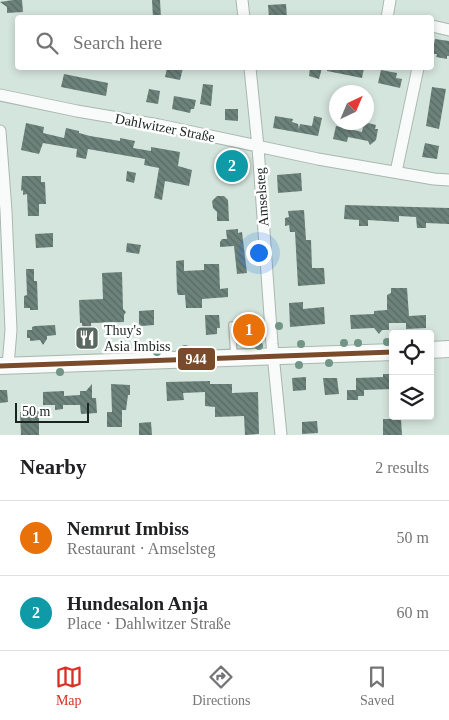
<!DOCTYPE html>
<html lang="en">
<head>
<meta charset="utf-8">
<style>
	:root { --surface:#fff; --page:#f6f6f6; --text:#202124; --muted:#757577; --line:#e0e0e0; --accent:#d93025 }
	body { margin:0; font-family:"Times New Roman",serif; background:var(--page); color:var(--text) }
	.controls { position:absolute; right:15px; bottom:15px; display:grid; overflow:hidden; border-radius:5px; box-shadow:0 2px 8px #0003 }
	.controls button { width:45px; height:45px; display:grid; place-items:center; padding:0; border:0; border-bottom:1px solid var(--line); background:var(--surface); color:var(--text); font:25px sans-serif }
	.compass { position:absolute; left:329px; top:85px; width:45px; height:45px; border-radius:50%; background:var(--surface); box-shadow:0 2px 8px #0003; rotate:44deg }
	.scale { position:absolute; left:15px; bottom:12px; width:74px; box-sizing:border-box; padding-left:5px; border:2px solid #192420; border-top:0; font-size:14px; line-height:18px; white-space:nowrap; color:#192420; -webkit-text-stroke:4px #fff; paint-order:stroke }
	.you { position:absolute; left:258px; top:252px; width:18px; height:18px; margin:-12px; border:4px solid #fff; border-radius:50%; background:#1a73e8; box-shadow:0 0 0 8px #1a73e833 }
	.badge { display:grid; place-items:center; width:32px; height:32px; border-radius:50%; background:var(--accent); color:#fff; font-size:16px; font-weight:700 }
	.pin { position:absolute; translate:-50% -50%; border:2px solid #fff; box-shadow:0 1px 5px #0006 }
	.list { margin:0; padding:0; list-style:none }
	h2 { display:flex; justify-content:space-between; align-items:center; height:65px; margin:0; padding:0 20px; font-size:21px }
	h2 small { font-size:16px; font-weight:400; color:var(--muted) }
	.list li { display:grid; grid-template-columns:32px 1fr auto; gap:15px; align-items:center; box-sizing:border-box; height:75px; padding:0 20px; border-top:1px solid var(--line) }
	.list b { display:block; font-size:19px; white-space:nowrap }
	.list p { margin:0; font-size:16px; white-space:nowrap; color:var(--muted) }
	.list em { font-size:16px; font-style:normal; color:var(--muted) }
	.icon { flex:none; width:28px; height:28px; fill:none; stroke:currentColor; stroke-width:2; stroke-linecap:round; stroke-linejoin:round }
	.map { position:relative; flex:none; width:449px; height:435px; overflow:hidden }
	.search { position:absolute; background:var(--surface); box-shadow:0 2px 8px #0003; left:15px; right:15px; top:15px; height:55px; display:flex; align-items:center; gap:12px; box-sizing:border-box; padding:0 18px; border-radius:5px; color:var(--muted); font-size:19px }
	.sheet { height:215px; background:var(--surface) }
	nav { display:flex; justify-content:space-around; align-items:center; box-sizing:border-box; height:70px; border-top:1px solid var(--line); background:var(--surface); font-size:14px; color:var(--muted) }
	nav a { display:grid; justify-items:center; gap:2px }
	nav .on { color:var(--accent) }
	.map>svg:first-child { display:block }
	.building { fill:url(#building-back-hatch) }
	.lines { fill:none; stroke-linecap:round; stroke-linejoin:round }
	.lane-casing { stroke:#a9b7b0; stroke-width:8 }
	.street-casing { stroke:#a9b7b0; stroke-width:13 }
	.secondary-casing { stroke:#a9b7b0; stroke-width:18 }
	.lane { stroke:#f9fbfa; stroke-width:5.5 }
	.street { stroke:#f9fbfa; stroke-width:11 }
	.secondary { stroke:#f9fbfa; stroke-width:16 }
	.bus-1-casing { stroke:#fff; stroke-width:9 }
	.bus-1 { stroke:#7a4b2a; stroke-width:5 }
	.tree { fill:#729588 }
	.labels { text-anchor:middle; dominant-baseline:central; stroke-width:5; stroke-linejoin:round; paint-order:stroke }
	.street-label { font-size:14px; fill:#192420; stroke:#fff }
	.poi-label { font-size:14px; fill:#192420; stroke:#fff; text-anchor:start }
	.line-badge { stroke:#fff; stroke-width:2 }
	.badge-label { font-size:14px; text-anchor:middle; font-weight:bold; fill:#fff }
</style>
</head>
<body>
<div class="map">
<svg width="449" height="435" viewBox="0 0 449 435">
	<defs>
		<pattern id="building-back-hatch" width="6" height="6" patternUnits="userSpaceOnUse" patternTransform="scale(1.25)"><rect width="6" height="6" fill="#6c827b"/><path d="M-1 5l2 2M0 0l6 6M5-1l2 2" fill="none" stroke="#586a64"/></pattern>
	</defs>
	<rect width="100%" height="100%" fill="#d4e5dd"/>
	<!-- building -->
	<path class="building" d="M13,0H22L23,12L7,13V7L0,2Z
		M152,0H160L161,18H153Z
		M286,4L287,18H269L268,5Z
		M435,39L449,41V56H447V59L436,57L437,54H432Z
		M167,68H183L180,80L165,77Z
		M310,68H322L319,79L309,76Z
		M327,68H364L362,78L327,71Z
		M381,70L397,73L396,78L402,79L400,88L378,83Z
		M64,74L108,83L106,96L61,87Z
		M203,84L213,85L211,106L200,104Z
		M432,87L446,89L439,129L426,126Z
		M149,89L160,91L158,104L146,102Z
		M174,96L196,100L194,109H191L190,113L172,109Z
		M225,109H238V121L225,120Z
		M275,116L293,119L292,122L298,124L299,129L300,124L312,126L314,116L322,118L318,136L273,128Z
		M364,122L376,125L375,129H378L376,140L370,145L368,141L348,137L347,142L333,139L336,126L362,132Z
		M26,123L44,127L43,133L64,138L66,128L79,131V133L90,136L120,141V138L135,141L133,148L151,151V147L180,152L178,166L192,170L189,186L165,181L162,200L154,198L159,168L144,165L145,159L88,149L86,159L76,157L77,149L43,143L39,154L21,150Z
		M425,143L439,146L437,159L422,157Z
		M217,159L240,163L237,176L215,172Z
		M127,171L136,173L134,183L126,181Z
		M301,173L302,191L278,193L277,175Z
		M22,176H41V182H45L46,204H39V216H28L27,194L23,195V190L21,191Z
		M217,196H224L228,200L229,221H217V212L213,208L212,201Z
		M345,205L449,208V224L426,223V228H417L416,217L399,216V222L368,220V226H359V220L344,219Z
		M304,210L306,240H311L312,268H324L325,284L298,286L295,232H290L289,225L285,226V218L289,217L288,211Z
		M238,229V233L242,232L247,273L237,274L234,246L220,247V242L222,239H227L226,230Z
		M53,233V247L36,248L35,234Z
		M127,243L141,245L139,254L126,252Z
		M184,260V271L204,270V264H219L220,289L228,288V297L202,299V308H186L185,295H178L177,292L176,261Z
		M26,269H34V281H37L38,310H30V308H24V296L27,295Z
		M122,272L123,309L126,312L124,315V322L91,323L92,341H83L82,323H80L79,300L103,299L102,273Z
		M391,288H407L409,316L426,315V328L406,329V323H389V330H382L379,334L374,328L351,329L350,315L374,314V311L387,310V295L391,293Z
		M303,302V309L324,307L325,324L290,327L289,303Z
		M154,310V325L141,326L139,324V311Z
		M205,315H219L220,328H217V334L206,335Z
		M244,324H253L254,335H245Z
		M55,325L56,335L47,336V339L43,345L40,340L30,341V338H27V330H32V327L35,326Z
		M383,374H393V389L364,390V396H358V400H347V390H356V378L383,377Z
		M306,377V390L293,391L292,378Z
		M323,378H337L339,394L325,395Z
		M210,381V384H232V393L258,392L259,434L245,435L244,416L215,417V407L205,406V392L183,393L184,400L167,401L166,382Z
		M92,384V398H96L97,413L81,414L80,405H63V409L55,410V405H43V392L64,391V396L80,395V391H86Z
		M111,384L130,385V395H128L126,410H122V427H107V412H112Z
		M0,390H7L8,402L0,403Z
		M39,411V435H21L20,412Z
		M383,419H401L402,435H383Z
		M317,421L318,433L302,434V422Z
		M151,422L152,435H139V423Z"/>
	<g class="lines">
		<!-- lane casing -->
		<g class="lane-casing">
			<path id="lane" d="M232,325L234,356"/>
		</g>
		<!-- street casing -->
		<g class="street-casing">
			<path id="street" d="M242,0L244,18
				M387,18L390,0
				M432,26L449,30
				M250,68L258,147L272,344L281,435
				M0,95L77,111L159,125L318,159L434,179L449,180
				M0,131L6,211L11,330L8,366
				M396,172L418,68"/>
		</g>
		<!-- secondary casing -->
		<g class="secondary-casing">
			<path id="secondary" d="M430,350L449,349
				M0,366L393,352"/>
		</g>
		<!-- lane -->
		<use href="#lane" class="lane"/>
		<!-- street -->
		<use href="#street" class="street"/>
		<!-- secondary -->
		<use href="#secondary" class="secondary"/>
		<!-- bus-1 casing -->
		<g class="bus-1-casing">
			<path id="bus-1" d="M0,366L393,352"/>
		</g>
		<!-- bus-1 -->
		<use href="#bus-1" class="bus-1"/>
	</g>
	<!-- trees -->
	<g class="tree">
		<circle cx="279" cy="326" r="4"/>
		<circle cx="387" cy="342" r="4"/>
		<circle cx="344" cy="343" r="4"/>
		<circle cx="358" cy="343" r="4"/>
		<circle cx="301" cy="344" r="4"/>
		<circle cx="259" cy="346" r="4"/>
		<circle cx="185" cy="349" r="4"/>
		<circle cx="157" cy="352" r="4"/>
		<circle cx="329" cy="363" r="4"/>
		<circle cx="299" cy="365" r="4"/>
		<circle cx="60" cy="372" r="4"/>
	</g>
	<!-- icons -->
	<defs>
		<g id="restaurant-square" transform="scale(1.25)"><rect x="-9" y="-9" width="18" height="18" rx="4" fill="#5a6862" stroke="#fff"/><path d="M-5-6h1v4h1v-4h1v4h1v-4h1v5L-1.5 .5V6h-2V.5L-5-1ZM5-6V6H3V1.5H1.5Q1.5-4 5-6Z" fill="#fff"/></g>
	</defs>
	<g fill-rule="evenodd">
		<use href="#restaurant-square" x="87" y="338"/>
	</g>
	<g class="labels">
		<!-- street labels -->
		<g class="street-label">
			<text transform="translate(165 128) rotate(11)">Dahlwitzer Straße</text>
			<text transform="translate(262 197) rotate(-94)">Amselsteg</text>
		</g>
		<!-- poi labels -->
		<g class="poi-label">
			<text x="104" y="330">Thuy's<tspan x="104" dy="16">Asia Imbiss</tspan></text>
		</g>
	</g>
	<rect class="line-badge" x="177" y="347" width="39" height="24" rx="5" fill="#7a4b2a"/>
	<g class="badge-label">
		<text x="196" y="364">944</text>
	</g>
</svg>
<div class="controls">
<button><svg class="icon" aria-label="locate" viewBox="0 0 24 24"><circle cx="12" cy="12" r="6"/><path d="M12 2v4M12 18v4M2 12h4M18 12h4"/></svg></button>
<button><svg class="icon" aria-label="layers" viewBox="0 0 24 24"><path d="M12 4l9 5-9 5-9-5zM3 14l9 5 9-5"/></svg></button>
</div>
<svg class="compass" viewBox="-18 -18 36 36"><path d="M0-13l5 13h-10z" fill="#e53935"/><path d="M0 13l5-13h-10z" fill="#757577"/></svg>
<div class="scale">50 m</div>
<div class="you"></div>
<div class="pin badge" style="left:249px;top:330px;background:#e8710a">1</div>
<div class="pin badge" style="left:232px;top:166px;background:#0f9aa8">2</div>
<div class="search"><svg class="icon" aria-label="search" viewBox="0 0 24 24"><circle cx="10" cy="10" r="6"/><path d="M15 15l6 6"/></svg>Search here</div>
</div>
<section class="sheet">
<h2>Nearby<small>2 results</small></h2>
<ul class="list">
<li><span class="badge" style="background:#e8710a">1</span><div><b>Nemrut Imbiss</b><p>Restaurant · Amselsteg</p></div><em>50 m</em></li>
<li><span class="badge" style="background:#0f9aa8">2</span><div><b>Hundesalon Anja</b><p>Place · Dahlwitzer Straße</p></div><em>60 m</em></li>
</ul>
</section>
<nav>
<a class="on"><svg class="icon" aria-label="map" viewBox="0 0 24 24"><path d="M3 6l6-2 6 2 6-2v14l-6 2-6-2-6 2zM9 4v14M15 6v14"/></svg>Map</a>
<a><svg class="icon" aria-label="directions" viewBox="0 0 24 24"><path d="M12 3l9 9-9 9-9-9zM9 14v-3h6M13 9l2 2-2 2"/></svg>Directions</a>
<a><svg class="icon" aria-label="saved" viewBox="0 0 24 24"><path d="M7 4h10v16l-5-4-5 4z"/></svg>Saved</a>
</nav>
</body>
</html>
